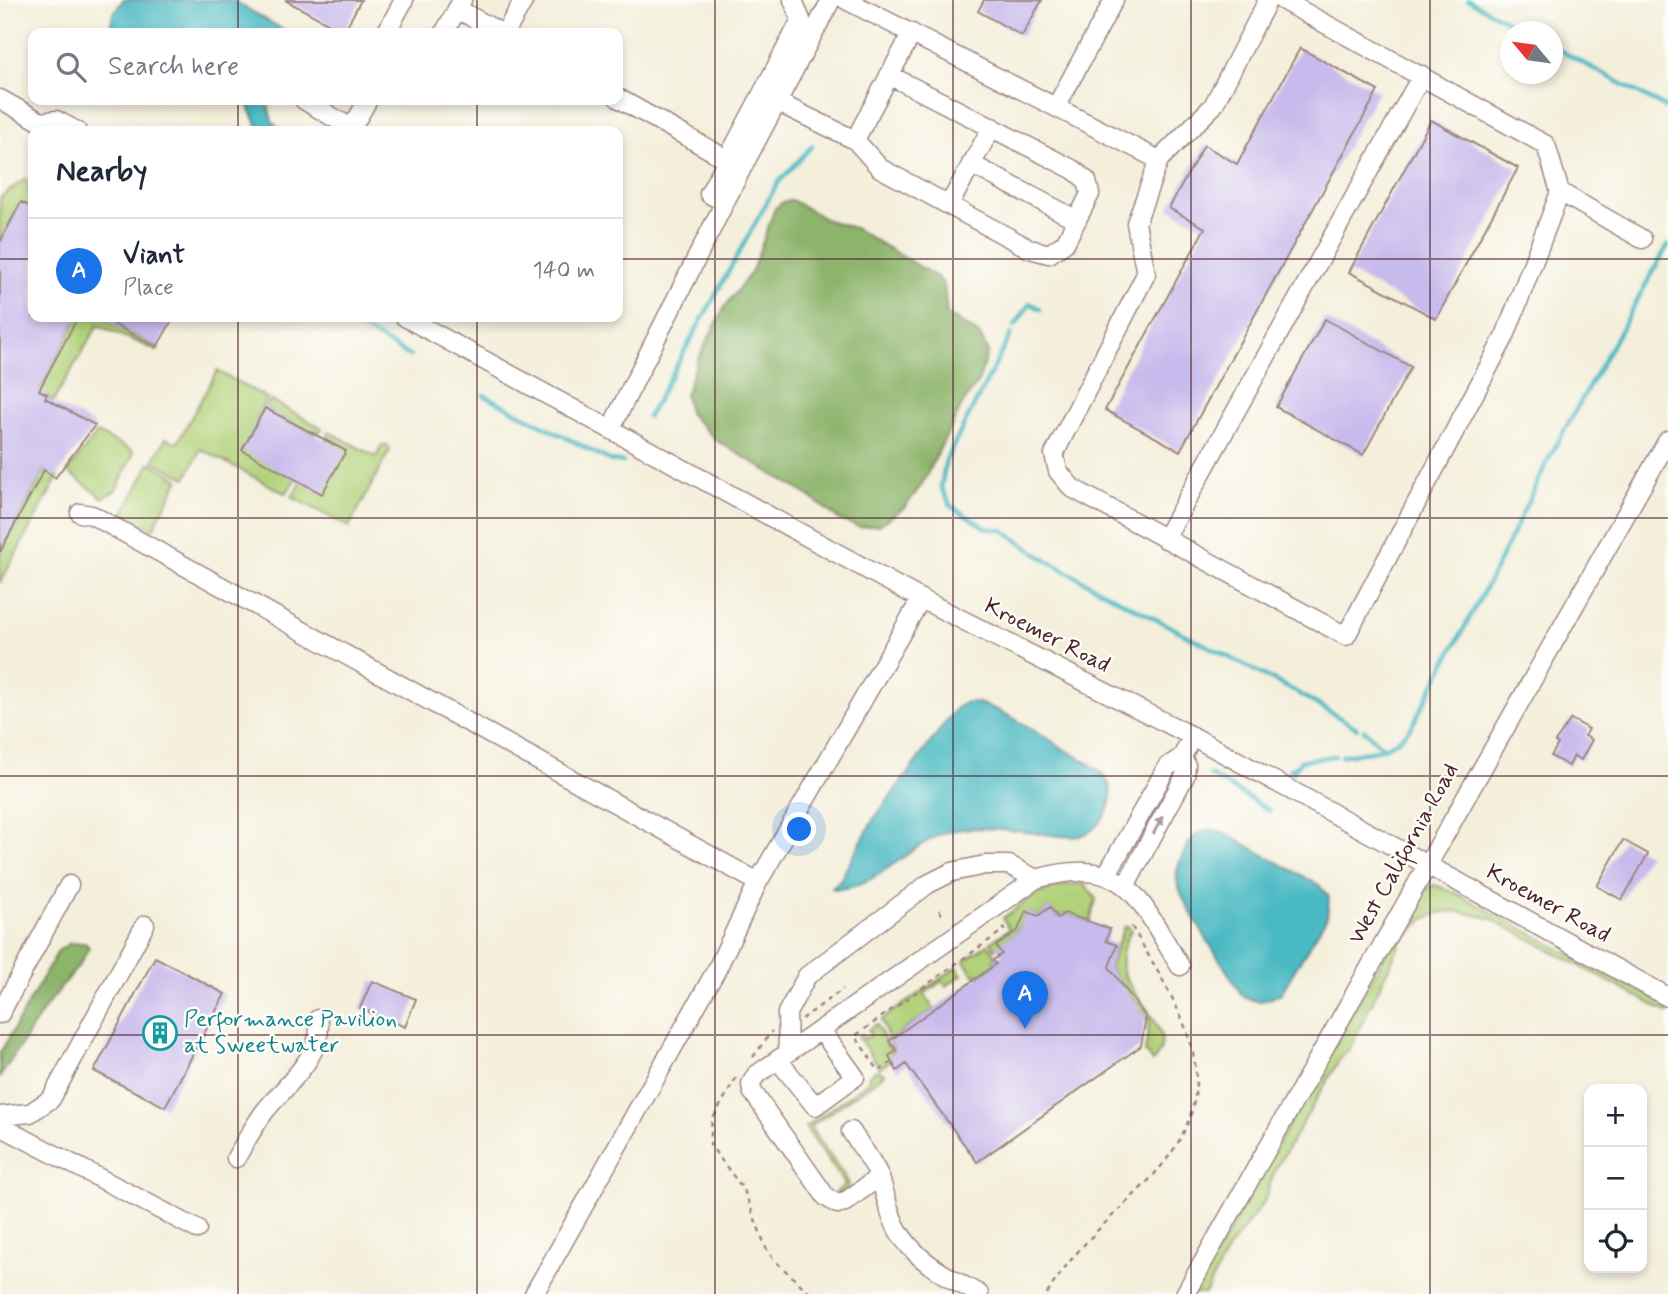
<!DOCTYPE html>
<html lang="en">
<head>
<meta charset="utf-8">
<style>
	:root { --surface:#fff; --page:#f2f2f3; --text:#1f2937; --muted:#747a83; --line:#e0e1e3; --accent:#1a73e8 }
	body { margin:0; font-family:Mynerve,sans-serif; background:var(--page); color:var(--text) }
	.controls { position:absolute; right:21px; bottom:21px; display:grid; overflow:hidden; border-radius:14px; box-shadow:0 4px 10px #0003 }
	.controls button { width:63px; height:63px; display:grid; place-items:center; padding:0; border:0; border-bottom:2px solid var(--line); background:var(--surface); color:var(--text); font:35px sans-serif }
	.compass { position:absolute; left:1500px; top:21px; width:63px; height:63px; border-radius:50%; background:var(--surface); box-shadow:0 4px 10px #0003; rotate:299deg }
	.you { position:absolute; left:800px; top:830px; width:24px; height:24px; margin:-18px; border:5px solid #fff; border-radius:50%; background:#1a73e8; box-shadow:0 0 0 10px #1a73e833 }
	.badge { display:grid; place-items:center; width:46px; height:46px; border-radius:50%; background:var(--accent); color:#fff; font-size:23px; font-weight:700 }
	.pin { position:absolute; translate:-50% -58px; filter:drop-shadow(0 2px 4px #0008) }
	.pin::after { content:''; position:absolute; top:37px; width:24px; height:21px; background:inherit; clip-path:polygon(0 0,100% 0,50% 100%) }
	.list { margin:0; padding:0; list-style:none }
	h2 { display:flex; justify-content:space-between; align-items:center; height:91px; margin:0; padding:0 28px; font-size:30px }
	h2 small { font-size:23px; font-weight:400; color:var(--muted) }
	.list li { display:grid; grid-template-columns:46px 1fr auto; gap:21px; align-items:center; box-sizing:border-box; height:105px; padding:0 28px; border-top:2px solid var(--line) }
	.list b { display:block; font-size:26px; white-space:nowrap }
	.list p { margin:0; font-size:23px; white-space:nowrap; color:var(--muted) }
	.list em { font-size:23px; font-style:normal; color:var(--muted) }
	.icon { flex:none; width:38px; height:38px; fill:none; stroke:currentColor; stroke-width:2; stroke-linecap:round; stroke-linejoin:round }
	.map { position:relative; flex:none; width:1668px; height:1294px; overflow:hidden }
	.search { position:absolute; background:var(--surface); box-shadow:0 4px 10px #0003; left:28px; top:28px; width:595px; height:77px; display:flex; align-items:center; gap:18px; box-sizing:border-box; padding:0 24px; border-radius:14px; color:var(--muted); font-size:26px }
	.panel { position:absolute; background:var(--surface); box-shadow:0 4px 10px #0003; left:28px; top:126px; width:595px; height:196px; border-radius:14px }
	.map>svg:first-child { display:block }
	.green { fill:#b1d27a; stroke:#7e7852; stroke-width:2 }
	.forest { fill:#8cb46a; stroke:#6b6a4a; stroke-width:2 }
	.water { fill:#4ab9c3; stroke:#4a6c77; stroke-width:2 }
	.lines { fill:none; stroke-linecap:round; stroke-linejoin:round }
	.stream { stroke:#4ab9c3; stroke-width:4.5 }
	.building { fill:#c7baec }
	.minor-casing { stroke:#9f8783; stroke-width:21 }
	.path { stroke:#9f8783; stroke-width:2.5; stroke-dasharray:5 5; stroke-linecap:butt }
	.minor { stroke:#fff; stroke-width:18 }
	.oneway { fill:#ae9aa0 }
	.grid { fill:none; stroke:#4a1f2b; stroke-width:2; stroke-opacity:0.55 }
	.labels { text-anchor:middle; dominant-baseline:central; stroke-width:5; stroke-linejoin:round; paint-order:stroke }
	.street-label { font-size:23px; fill:#4a1f2b; stroke:#fdfcf7 }
	.culture-label { font-size:23px; fill:#0d838f; stroke:#fdfcf7; text-anchor:start }
</style>
</head>
<body>
<div class="map">
<svg width="1668" height="1294" viewBox="0 0 1668 1294">
	<rect width="100%" height="100%" fill="#fdfcf7"/>
	<filter id="ink" filterUnits="userSpaceOnUse"><feTurbulence type="fractalNoise" baseFrequency=".0143" numOctaves="2"/><feDisplacementMap in="SourceGraphic" scale="14" xChannelSelector="R" yChannelSelector="G"/><feConvolveMatrix kernelMatrix="1 2 1 2 8 2 1 2 1" color-interpolation-filters="sRGB"/></filter>
	<filter id="wash" filterUnits="userSpaceOnUse"><feTurbulence type="fractalNoise" baseFrequency=".00686" numOctaves="4" result="noise"/><feDisplacementMap in="SourceGraphic" scale="28" xChannelSelector="R" yChannelSelector="G"/><feGaussianBlur stdDeviation="1.57" result="paint"/><feColorMatrix in="noise" values="0 0 0 0 0 0 0 0 0 0 0 0 0 0 0 0 0 1.4 0 .05"/><feComposite in="paint" operator="in"/></filter>
	<g filter="url(#wash)">
		<rect width="100%" height="100%" fill="#f4efdb"/>
		<!-- green -->
		<path class="green" d="M26,178L33,208L21,203L0,242V198Z
			M78,317H100L159,348L157,351L98,325L53,402L39,390Z
			M217,371L267,398L256,420L295,479L286,494L201,449L186,478L153,461L166,438L177,443Z
			M270,400L322,428L320,432L316,431L314,434L266,409Z
			M328,431L376,457L382,445H387L390,450L349,527L292,497L327,441Z
			M97,433L133,451V455L116,490L103,498L68,472Z
			M150,463L179,479L153,529L123,514Z
			M44,470L58,477L0,583V552Z
			M1075,884H1084L1096,899L1090,922L1065,913L1058,918L1050,908L1038,916L1026,912L1018,930L995,949L991,942L1009,929L1003,918C1026,901 1045,886 1075,884Z
			M1434,885L1450,890L1668,1006V1013L1490,918L1455,911L1437,913L1423,920L1402,940L1350,1048L1340,1059L1275,1170L1264,1202L1228,1249L1205,1294H1194L1421,891Z
			M1128,926L1131,930C1125,941 1120,954 1122,967C1127,997 1184,1033 1152,1062L1145,1052L1150,1018H1146L1109,967L1124,927Z
			M988,944L997,957L993,960L996,964L979,976L977,973L974,975L964,961Z
			M957,967L962,975L946,986L942,981L924,994L934,1009L890,1040L894,1052L881,1020Z
			M876,1024L892,1054L891,1060L880,1068L858,1037L861,1034L865,1039L871,1035L868,1030Z
			M877,1070L885,1074L810,1127L847,1179L848,1189L841,1196L836,1193L845,1184L805,1127L868,1082L869,1075Z"/>
		<!-- forest -->
		<path class="forest" d="M792,200L827,220L854,228L937,277L944,285L947,314L979,334L988,351L979,380L962,405L921,486L904,508L879,525L859,527L840,520L809,496L717,441L689,413L685,395L698,359L724,308L752,271L775,208L783,202Z
			M70,943H85L89,947L80,964L47,1005L0,1077V1053L58,951Z"/>
		<!-- water -->
		<path class="water" d="M123,0H232L289,33H109L113,14Z
			M246,100H267L272,121L281,131H260Z
			M967,702C989,700 1041,734 1061,747C1083,761 1120,772 1109,807C1105,819 1092,833 1080,836C1068,838 1055,835 1043,834C1013,831 977,824 948,832C909,843 872,895 831,888L840,880L873,820L956,708Z
			M1209,829L1223,832L1319,885L1329,897L1327,917L1281,993C1269,1001 1254,1005 1241,994C1226,967 1182,907 1177,880C1175,871 1181,857 1186,849C1191,838 1198,831 1209,829Z"/>
		<g class="lines">
			<!-- stream -->
			<path class="stream" d="M1468,0L1527,32
				M1552,46L1668,109
				M342,317L410,356
				M1015,326L1030,303L1040,309
				M1011,334L946,460L941,487L951,506L986,528L1003,530L1040,556L1096,588L1296,692L1357,728
				M484,395L611,461L623,462
				M648,417L777,184L812,146
				M1364,730L1384,748
				M1341,756C1373,749 1388,755 1412,726L1496,568L1550,456L1668,245
				M1289,770L1299,763
				M1293,773L1300,761L1335,756
				M1210,775L1270,811"/>
		</g>
		<g id="blocks">
			<!-- building -->
			<path class="building" d="M285,0H361L344,32Z
				M984,0H1042L1022,36L978,11Z
				M1300,48L1378,91L1180,451L1105,410L1205,228L1169,208L1204,145L1237,164Z
				M1431,120L1518,168L1436,319L1349,272Z
				M21,202L33,208V317H78L39,390L47,394L45,398L95,425L55,478L44,470L0,552V242Z
				M100,317H174L157,347Z
				M1325,319L1411,367L1363,455L1276,407Z
				M265,408L346,451L322,494L242,450Z
				M1571,719L1589,729L1585,736L1592,740L1581,760L1574,756L1569,766L1551,756L1558,744L1555,742Z
				M1623,840L1648,854L1622,900L1597,886Z
				M1050,907L1058,918L1065,913L1110,929L1106,941L1117,945L1109,967L1146,1017L1141,1046L977,1162L906,1064L897,1071L889,1056L896,1050L889,1041L996,964L993,960L1002,954L996,946L1018,930L1026,911L1038,916Z
				M155,957L225,994L165,1107L94,1071Z
				M372,981L416,999L405,1027L360,1008Z"/>
		</g>
	</g>
	<g filter="url(#ink)">
		<use href="#blocks" fill-opacity="0" stroke="#9f8783" stroke-width="2"/>
		<g class="lines">
			<!-- minor casing -->
			<g class="minor-casing">
				<path id="minor" d="M846,0L1159,160L1136,223L1146,274L1054,454L1058,471L1072,488L1346,636L1505,336L1560,192L1546,145L1282,0
					M459,10L501,33
					M386,33L404,0
					M444,33L462,0
					M505,33L524,0
					M618,98L737,165
					M0,99L41,122L44,131
					M304,100L351,128
					M777,102L855,140L880,168L1030,249L1049,254L1065,243L1090,194L1087,181L1074,170L889,75
					M1056,107L1114,0
					M41,122L56,120L77,131
					M350,131L368,100
					M855,140L912,33
					M1159,160L1213,106L1268,0
					M971,164L1077,220
					M1560,192L1642,239
					M725,202L709,194L801,20L793,0
					M949,205L992,127
					M405,317L921,599L1192,736L1668,997
					M611,428L742,168L831,0
					M80,513L92,515L758,882
					M1165,539L1422,75
					M1107,874L1167,767L1182,757L1192,736
					M1036,879C1128,854 1137,897 1180,966
					M1126,885L1185,776L1186,765L1182,757
					M0,1014L69,885
					M788,1053L787,1013L807,976L928,884L952,872L985,865H1009L1036,879L756,1075L751,1084L752,1091L826,1197L837,1204L845,1202L879,1177
					M778,1060L815,1106L855,1077L821,1030
					M0,1116L30,1113L51,1099L145,925
					M0,1126L197,1229
					M851,1131C860,1146 874,1162 880,1178C890,1208 890,1227 915,1252C933,1270 957,1282 979,1294
					M236,1158C245,1142 254,1126 265,1111C284,1087 326,1053 318,1019
					M534,1294L717,969L758,882L921,599
					M1185,1294L1668,440"/>
			</g>
			<!-- path -->
			<path class="path" d="M939,910L944,918
				M802,1019L843,989
				M753,1057L772,1031
				M892,1062L879,1071L855,1036L1005,929L1002,922
				M736,1078L712,1120L710,1145L744,1190L766,1248L774,1260L811,1294
				M1047,1294C1073,1250 1108,1221 1143,1186C1238,1092 1187,1022 1132,927L1134,923"/>
			<!-- minor -->
			<use href="#minor" class="minor"/>
		</g>
		<!-- one-way arrows -->
		<defs><path id="oneway-solid" d="M-6-.8H1V-3.2L6.5 0L1 3.2V.8H-6Z" transform="scale(1.75)"/></defs>
		<use class="oneway" href="#oneway-solid" transform="translate(1158 825) rotate(-62)"/>
	</g>
	<!-- grid -->
	<path class="grid" d="M238,0V33M477,0V33M715,0V1294M953,0V1294M1191,0V1294M1430,0V1294M238,100V131M477,100V131M0,259H33M618,259H1668M238,317V1294M477,317V1294M0,518H1668M0,776H1668M0,1035H1668"/>
	<!-- icons -->
	<defs>
		<g id="building-ring" transform="scale(1.75)"><circle r="9.5" fill="#fdfcf7" stroke="#0f9aa8" stroke-width="1.5"/><path d="M-4-6H4V6H1V3H-1V6H-4ZM-2.5-4.3h1.7v1.8h-1.7ZM.8-4.3h1.7v1.8H.8ZM-2.5-1h1.7V.8h-1.7ZM.8-1h1.7V.8H.8Z" fill="#0f9aa8"/></g>
	</defs>
	<g fill-rule="evenodd">
		<use href="#building-ring" x="160" y="1033"/>
	</g>
	<g class="labels">
		<!-- street labels -->
		<g class="street-label">
			<text transform="translate(1047 636) rotate(27)">Kroemer Road</text>
			<text transform="translate(1404 854) rotate(-61)">West California Road</text>
			<text transform="translate(1548 904) rotate(29)">Kroemer Road</text>
		</g>
		<!-- culture labels -->
		<g class="culture-label">
			<text x="184" y="1020">Performance Pavilion<tspan x="184" dy="26">at Sweetwater</tspan></text>
		</g>
	</g>
</svg>
<div class="controls">
<button>+</button>
<button>−</button>
<button><svg class="icon" aria-label="locate" viewBox="0 0 24 24"><circle cx="12" cy="12" r="6"/><path d="M12 2v4M12 18v4M2 12h4M18 12h4"/></svg></button>
</div>
<svg class="compass" viewBox="-18 -18 36 36"><path d="M0-13l5 13h-10z" fill="#e53935"/><path d="M0 13l5-13h-10z" fill="#747a83"/></svg>
<div class="you"></div>
<div class="pin badge" style="left:1025px;top:1029px">A</div>
<div class="search"><svg class="icon" aria-label="search" viewBox="0 0 24 24"><circle cx="10" cy="10" r="6"/><path d="M15 15l6 6"/></svg>Search here</div>
<section class="panel">
<h2>Nearby<small></small></h2>
<ul class="list">
<li><span class="badge">A</span><div><b>Viant</b><p>Place</p></div><em>140 m</em></li>
</ul>
</section>
</div>
</body>
</html>
